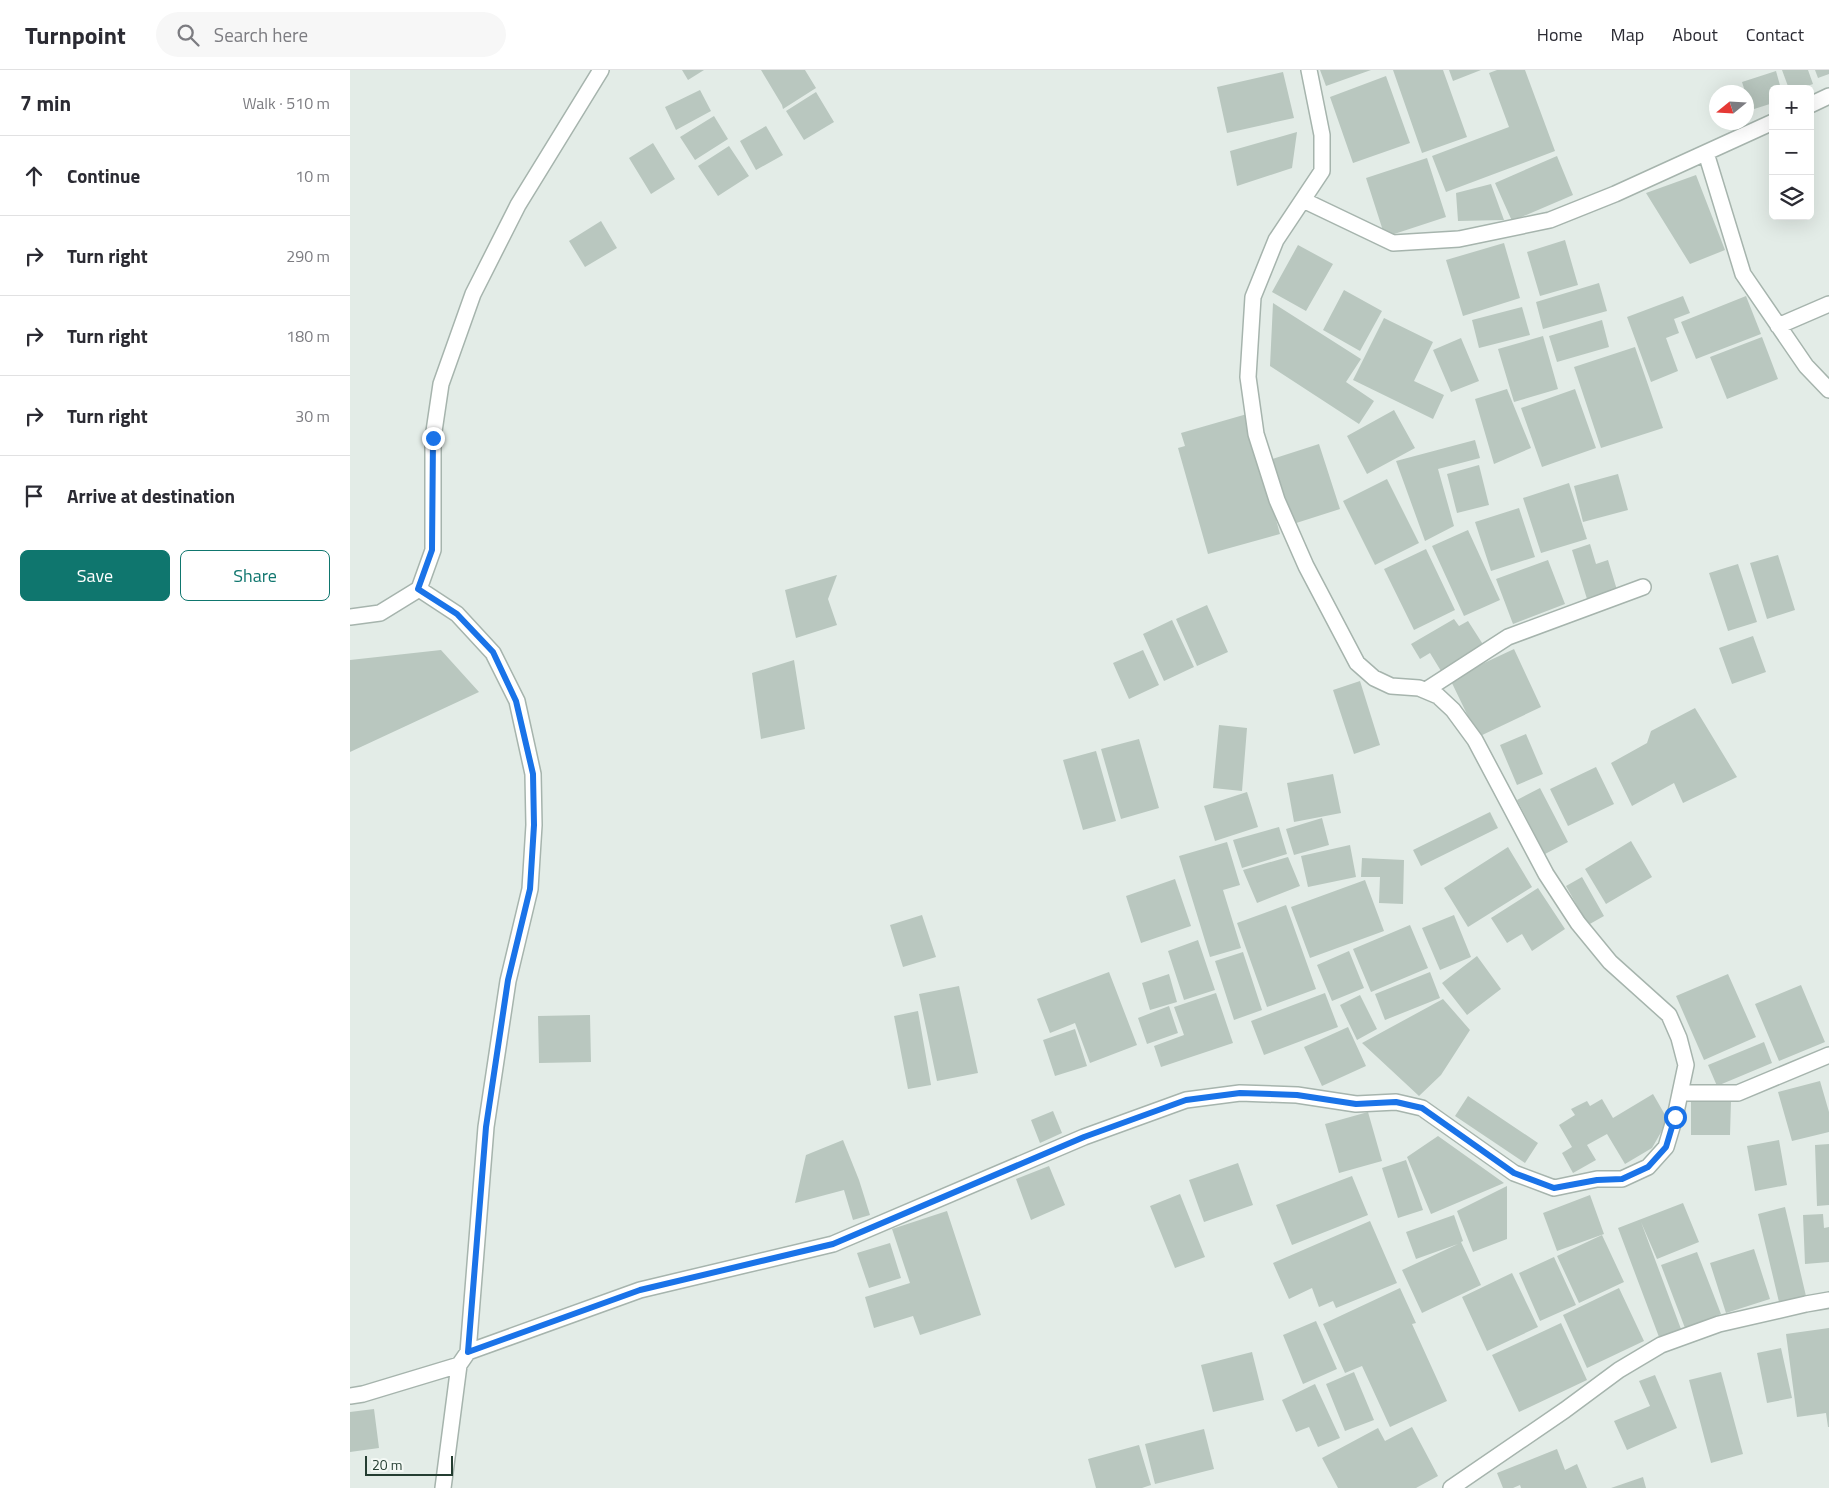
<!DOCTYPE html>
<html lang="en">
<head>
<meta charset="utf-8">
<style>
	:root { --surface:#fff; --page:#f7f7f7; --text:#2b2b33; --muted:#7c7c81; --line:#e1e1e2; --accent:#0f766e }
	body { margin:0; font-family:"Titillium Web",sans-serif; background:var(--page); color:var(--text) }
	.controls { position:absolute; right:15px; top:15px; display:grid; overflow:hidden; border-radius:8px; box-shadow:0 5px 20px #0002 }
	.controls button { width:45px; height:45px; display:grid; place-items:center; padding:0; border:0; border-bottom:1px solid var(--line); background:var(--surface); color:var(--text); font:25px sans-serif }
	.compass { position:absolute; left:1359px; top:15px; width:45px; height:45px; border-radius:50%; background:var(--surface); box-shadow:0 5px 20px #0002; rotate:252deg }
	.scale { position:absolute; left:15px; bottom:12px; width:88px; box-sizing:border-box; padding-left:5px; border:2px solid #243d31; border-top:0; font-size:14px; line-height:18px; white-space:nowrap; color:#243d31; -webkit-text-stroke:4px #f4f9f5; paint-order:stroke }
	.stop { position:absolute; width:15px; height:15px; margin:-11px; border:4px solid #1a73e8; border-radius:50%; background:#fff }
	.stop.end { background:#1a73e8; border-color:#fff; box-shadow:0 1px 5px #0008 }
	.list { margin:0; padding:0; list-style:none }
	h2 { display:flex; justify-content:space-between; align-items:center; height:65px; margin:0; padding:0 20px; font-size:21px }
	h2 small { font-size:16px; font-weight:400; color:var(--muted) }
	.list li { display:grid; grid-template-columns:32px 1fr auto; gap:15px; align-items:center; box-sizing:border-box; height:80px; padding:0 20px; border-top:1px solid var(--line) }
	.list b { display:block; font-size:19px; white-space:nowrap }
	.list em { font-size:16px; font-style:normal; color:var(--muted) }
	.actions { display:flex; gap:10px; padding:15px 20px }
	.actions a { flex:1; padding:11px 0; border:1px solid var(--accent); border-radius:8px; text-align:center; font-size:18px; color:var(--accent) }
	.actions .main { background:var(--accent); color:#fff }
	.icon { flex:none; width:28px; height:28px; fill:none; stroke:currentColor; stroke-width:2; stroke-linecap:round; stroke-linejoin:round }
	.map { position:relative; flex:none; width:1479px; height:1418px; overflow:hidden }
	header { display:flex; align-items:center; gap:30px; box-sizing:border-box; height:70px; padding:0 25px; background:var(--surface); border-bottom:1px solid var(--line) }
	header strong { font-size:24px }
	nav { display:flex; gap:28px; margin-inline-start:auto; font-size:18px }
	.search { width:350px; height:45px; background:var(--page); display:flex; align-items:center; gap:12px; box-sizing:border-box; padding:0 18px; border-radius:28px; color:var(--muted); font-size:19px }
	main { display:flex }
	aside { flex:1; background:var(--surface) }
	.map>svg:first-child { display:block }
	.building { fill:#b9c7bf }
	.lines { fill:none; stroke-linecap:round; stroke-linejoin:round }
	.street-casing { stroke:#a6b4ad; stroke-width:18 }
	.street { stroke:#fff; stroke-width:15 }
	.route { stroke:#1a73e8; stroke-width:6 }
</style>
</head>
<body>
<header>
<strong>Turnpoint</strong>
<div class="search"><svg class="icon" aria-label="search" viewBox="0 0 24 24"><circle cx="10" cy="10" r="6"/><path d="M15 15l6 6"/></svg>Search here</div>
<nav><a>Home</a><a>Map</a><a>About</a><a>Contact</a></nav>
</header>
<main>
<aside>
<h2>7 min<small>Walk · 510 m</small></h2>
<ul class="list">
<li><svg class="icon" aria-label="ahead" viewBox="0 0 24 24"><path d="M12 20V5M6 11l6-6 6 6"/></svg><div><b>Continue</b></div><em>10 m</em></li>
<li><svg class="icon" aria-label="right" viewBox="0 0 24 24"><path d="M7 20v-9h11M14 6l5 5-5 5"/></svg><div><b>Turn right</b></div><em>290 m</em></li>
<li><svg class="icon" aria-label="right" viewBox="0 0 24 24"><path d="M7 20v-9h11M14 6l5 5-5 5"/></svg><div><b>Turn right</b></div><em>180 m</em></li>
<li><svg class="icon" aria-label="right" viewBox="0 0 24 24"><path d="M7 20v-9h11M14 6l5 5-5 5"/></svg><div><b>Turn right</b></div><em>30 m</em></li>
<li><svg class="icon" aria-label="arrive" viewBox="0 0 24 24"><path d="M6 21V4h12l-3 4 3 4H6"/></svg><div><b>Arrive at destination</b></div></li>
</ul>
<div class="actions"><a class="main">Save</a><a>Share</a></div>
</aside>
<div class="map">
<svg width="1479" height="1418" viewBox="0 0 1479 1418">
	<rect width="100%" height="100%" fill="#e3ece7"/>
	<!-- building -->
	<path class="building" d="M332,0H354L338,10Z
		M411,0H455L466,18L433,39L432,35Z
		M970,0H1021L976,16Z
		M1043,0H1093L1117,67L1072,83Z
		M1099,0H1131L1103,11Z
		M1147,0H1175L1205,81L1096,122L1082,86L1159,57L1139,3Z
		M1432,0H1458L1463,14L1449,19H1439Z
		M1465,0H1479V4L1468,8Z
		M1426,1L1431,19H1423V33L1401,40L1392,12Z
		M933,2L944,48L877,63L867,17Z
		M1036,6L1060,73L1003,93L980,27Z
		M350,20L361,41L326,60L315,37Z
		M466,22L484,52L454,70L436,41Z
		M364,46L378,69L345,90L330,67Z
		M416,56L433,85L406,100L390,71Z
		M947,62L942,98L887,116L880,81Z
		M303,73L325,109L301,124L279,88Z
		M379,76L399,106L368,126L348,96Z
		M1207,86L1223,125L1162,151L1145,113Z
		M1077,88L1096,147L1035,167L1016,108Z
		M1346,105L1375,180L1340,194L1296,123Z
		M1141,114L1154,150L1108,151L1106,123Z
		M251,151L267,178L235,197L219,171Z
		M1215,170L1228,215L1190,226L1177,182Z
		M1154,173L1170,228L1113,246L1096,190Z
		M948,175L983,194L956,241L922,222Z
		M1249,213L1257,241L1193,259L1186,232Z
		M994,220L1032,241L1010,281L973,260Z
		M1333,226L1340,243L1324,249L1329,263L1316,268L1328,301L1301,312L1277,247Z
		M1396,226L1411,264L1346,289L1331,252Z
		M923,233L1011,289L996,312L1024,331L1009,354L920,296Z
		M1172,237L1180,265L1129,278L1122,250Z
		M1034,248L1083,272L1064,311L1094,325L1083,349L1003,310Z
		M1252,250L1259,277L1207,292L1199,266Z
		M1193,266L1208,319L1164,332L1148,279Z
		M1412,267L1428,309L1377,329L1360,287Z
		M1111,268L1129,311L1101,322L1083,280Z
		M1285,277L1313,358L1251,378L1224,297Z
		M1157,319L1181,378L1144,394L1125,329Z
		M1225,319L1246,378L1192,397L1171,338Z
		M1044,340L1065,378L1017,404L997,366Z
		M897,344L930,464L858,484L828,378L835,376L831,363Z
		M1125,370L1130,388L1088,399L1104,456L1075,471L1046,391Z
		M969,374L990,439L940,455L919,390Z
		M1129,395L1139,435L1107,443L1097,404Z
		M1268,404L1278,440L1233,452L1224,416Z
		M1037,409L1069,473L1025,495L993,431Z
		M1219,413L1237,469L1191,483L1173,428Z
		M1169,438L1185,487L1141,501L1125,452Z
		M1118,460L1150,530L1114,546L1082,476Z
		M1240,474L1246,494L1258,490L1267,520L1237,529L1222,480Z
		M1076,479L1105,540L1064,560L1034,499Z
		M1428,485L1445,540L1417,549L1400,493Z
		M1198,490L1215,534L1163,554L1146,509Z
		M1388,494L1407,552L1378,561L1359,503Z
		M487,505L478,529L487,555L446,568L435,520Z
		M857,535L878,582L847,596L826,549Z
		M1104,549L1109,556L1118,551L1134,576L1091,601L1080,583L1070,589L1061,574Z
		M822,550L844,597L814,611L793,564Z
		M1403,566L1416,602L1382,614L1369,578Z
		M1164,579L1191,637L1128,667L1100,609Z
		M91,580L129,622L0,682V590Z
		M793,580L809,615L779,629L763,593Z
		M444,590L455,659L411,669L402,603Z
		M1010,611L1030,675L1004,684L983,620Z
		M1345,638L1387,707L1333,733L1324,713L1282,736L1261,693L1297,673L1301,661Z
		M869,655L897,658L892,721L863,718Z
		M1176,664L1193,704L1167,715L1150,675Z
		M789,669L809,738L771,749L751,679Z
		M746,681L766,751L733,760L713,690Z
		M1246,697L1264,734L1218,756L1200,719Z
		M983,704L991,743L944,752L937,713Z
		M1190,718L1218,772L1195,784L1167,730Z
		M897,722L908,757L865,771L854,736Z
		M1140,742L1148,758L1071,796L1063,780Z
		M972,748L979,775L944,785L936,759Z
		M929,757L937,784L892,798L883,770Z
		M1281,771L1302,807L1256,834L1235,799Z
		M877,772L890,815L873,820L891,878L860,887L829,786Z
		M1000,775L1006,807L958,817L951,786Z
		M1158,777L1182,817L1118,857L1094,818Z
		M938,787L950,816L907,833L893,800Z
		M1012,788L1054,790L1053,834L1029,833L1030,807H1011Z
		M1232,807L1254,846L1238,855L1216,816Z
		M825,809L841,856L791,873L776,826Z
		M1015,810L1034,861L960,888L941,837Z
		M1188,818L1215,859L1182,881L1172,864L1157,873L1141,848Z
		M936,835L966,919L917,937L887,853Z
		M572,845L586,887L553,897L540,855Z
		M1104,845L1121,887L1090,900L1072,858Z
		M1060,855L1078,898L1021,922L1003,879Z
		M848,870L865,920L834,930L818,881Z
		M999,881L1014,918L982,931L967,895Z
		M893,882L912,940L884,950L865,891Z
		M1127,886L1151,919L1117,945L1092,913Z
		M759,902L787,975L740,993L725,953L700,963L687,929Z
		M1080,902L1090,928L1035,950L1025,924Z
		M819,904L827,932L800,940L792,913Z
		M1378,904L1406,967L1354,990L1326,926Z
		M1451,915L1475,972L1429,991L1405,934Z
		M609,916L628,1003L587,1011L569,924Z
		M866,923L883,973L811,997L804,976L834,965L824,937Z
		M975,923L988,957L914,985L901,951Z
		M1010,925L1027,959L1007,970L990,935Z
		M1093,929L1120,960L1091,1005L1069,1026L1012,973Z
		M819,936L828,963L797,974L788,948Z
		M568,941L581,1015L558,1019L544,946Z
		M240,945L241,992L189,993L188,946Z
		M998,957L1016,996L972,1016L954,977Z
		M725,959L737,996L705,1006L693,970Z
		M1414,972L1422,993L1367,1016L1358,995Z
		M1470,1011L1479,1042V1062L1442,1071L1428,1022Z
		M1303,1024L1318,1050L1302,1078L1275,1094L1257,1064L1237,1075L1246,1090L1223,1103L1212,1083L1222,1077L1209,1055L1225,1045L1221,1039L1237,1031L1240,1036L1252,1029L1263,1048Z
		M1118,1026L1188,1073L1175,1093L1105,1046Z
		M1341,1030L1381,1031L1380,1065H1341Z
		M703,1041L712,1063L690,1073L681,1050Z
		M1018,1042L1032,1091L989,1103L975,1054Z
		M1088,1066L1154,1113L1081,1144L1057,1087Z
		M493,1070L509,1110L520,1145L503,1150L494,1120L445,1133L456,1085Z
		M1429,1070L1437,1115L1405,1121L1397,1076Z
		M1479,1074V1135L1467,1136L1465,1075Z
		M1056,1090L1073,1140L1048,1148L1032,1098Z
		M888,1093L903,1135L854,1152L839,1110Z
		M699,1096L715,1135L681,1150L666,1109Z
		M1002,1106L1018,1145L942,1175L926,1135Z
		M1157,1116V1169L1123,1182L1107,1141Z
		M830,1124L855,1187L825,1198L800,1136Z
		M1240,1125L1254,1164L1207,1181L1193,1143Z
		M1333,1133L1349,1172L1307,1189L1291,1152L1331,1259L1309,1267L1268,1158Z
		M1435,1137L1456,1226L1429,1232L1408,1144Z
		M597,1141L631,1245L570,1265L563,1246L524,1258L515,1227L560,1213L542,1159Z
		M1473,1144L1474,1158L1479,1157V1192L1455,1194L1453,1145Z
		M1104,1145L1113,1171L1111,1172L1131,1215L1072,1243L1052,1200L1108,1174L1066,1189L1056,1162Z
		M1020,1151L1047,1213L986,1238L983,1231L969,1237L962,1218L939,1229L923,1193Z
		M1252,1165L1274,1212L1229,1233L1207,1186Z
		M540,1173L551,1208L519,1218L507,1183Z
		M1404,1179L1420,1229L1376,1243L1360,1193Z
		M1347,1182L1371,1244L1335,1258L1311,1195Z
		M1204,1187L1226,1235L1190,1251L1169,1203Z
		M1162,1203L1188,1257L1137,1281L1112,1227Z
		M1050,1218L1066,1253L1062,1254L1097,1331L1040,1357L1012,1296L995,1303L973,1254Z
		M1269,1218L1294,1271L1237,1298L1213,1245Z
		M966,1251L987,1299L953,1314L933,1265Z
		M1211,1253L1237,1310L1169,1342L1142,1285Z
		M1479,1258V1357H1478L1476,1343L1447,1347L1436,1264Z
		M1431,1278L1442,1328L1417,1333L1407,1283Z
		M902,1282L914,1330L863,1342L851,1295Z
		M1004,1302L1024,1350L995,1361L976,1314Z
		M1371,1302L1393,1384L1361,1393L1339,1310Z
		M1305,1305L1327,1358L1277,1380L1264,1351L1300,1336L1289,1311Z
		M965,1314L990,1368L968,1377L959,1357L946,1362L932,1330Z
		M24,1339L29,1378L0,1382V1342Z
		M1062,1357L1088,1406L1066,1418H988L972,1388L1028,1358L1035,1371Z
		M854,1359L864,1399L805,1414L795,1374Z
		M789,1375L801,1415L792,1418H746L738,1389Z
		M1207,1379L1215,1400L1227,1394L1237,1418H1171L1170,1415L1163,1418H1153L1147,1403Z
		M1293,1407L1296,1418H1261Z"/>
	<g class="lines">
		<!-- street casing -->
		<g class="street-casing">
			<path id="street" d="M1460,35L1479,26
				M1356,83L1393,204L1456,296L1479,320
				M953,130L1043,173L1109,169L1200,150L1265,124L1423,52
				M1428,256L1479,234
				M69,519L107,544L143,583L167,631L183,704L184,755L180,819L158,911L136,1057L118,1282L109,1295L93,1418
				M0,547L30,543L69,519L83,480V368L91,314L123,224L168,135L251,0
				M1076,620L1158,567L1293,517
				M1330,1023H1388L1479,985
				M118,1282L290,1220L483,1174L734,1067L836,1030L890,1023L947,1025L1006,1034L1046,1032L1072,1038L1164,1103L1204,1118L1247,1109H1272L1298,1097L1316,1077L1325,1047L1336,995L1329,968L1319,945L1260,892L1228,853L1196,804L1125,670L1103,640L1088,626L1069,618L1041,616L1024,608L1007,593L956,496L927,430L906,364L898,307L903,227L926,170L972,101V65L959,0
				M0,1326L13,1324L109,1295
				M1101,1418L1215,1340L1269,1300L1311,1275L1369,1254L1456,1234L1479,1230"/>
		</g>
		<!-- street -->
		<use href="#street" class="street"/>
	</g>
	<g class="lines">
		<!-- route -->
		<path class="route" d="M83,368L82,480L68,519L107,544L143,582L166,631L183,704L184,755L180,819L158,910L136,1057L118,1282L290,1220L483,1174L734,1067L836,1030L890,1023L947,1025L1006,1034L1046,1032L1072,1038L1164,1103L1204,1118L1247,1110L1272,1109L1298,1097L1316,1077L1325,1047"/>
	</g>
</svg>
<div class="controls">
<button>+</button>
<button>−</button>
<button><svg class="icon" aria-label="layers" viewBox="0 0 24 24"><path d="M12 4l9 5-9 5-9-5zM3 14l9 5 9-5"/></svg></button>
</div>
<svg class="compass" viewBox="-18 -18 36 36"><path d="M0-13l5 13h-10z" fill="#e53935"/><path d="M0 13l5-13h-10z" fill="#7c7c81"/></svg>
<div class="scale">20 m</div>
<div class="stop" style="left:1325px;top:1047px"></div>
<div class="stop end" style="left:83px;top:368px"></div>
</div>
</main>
</body>
</html>
